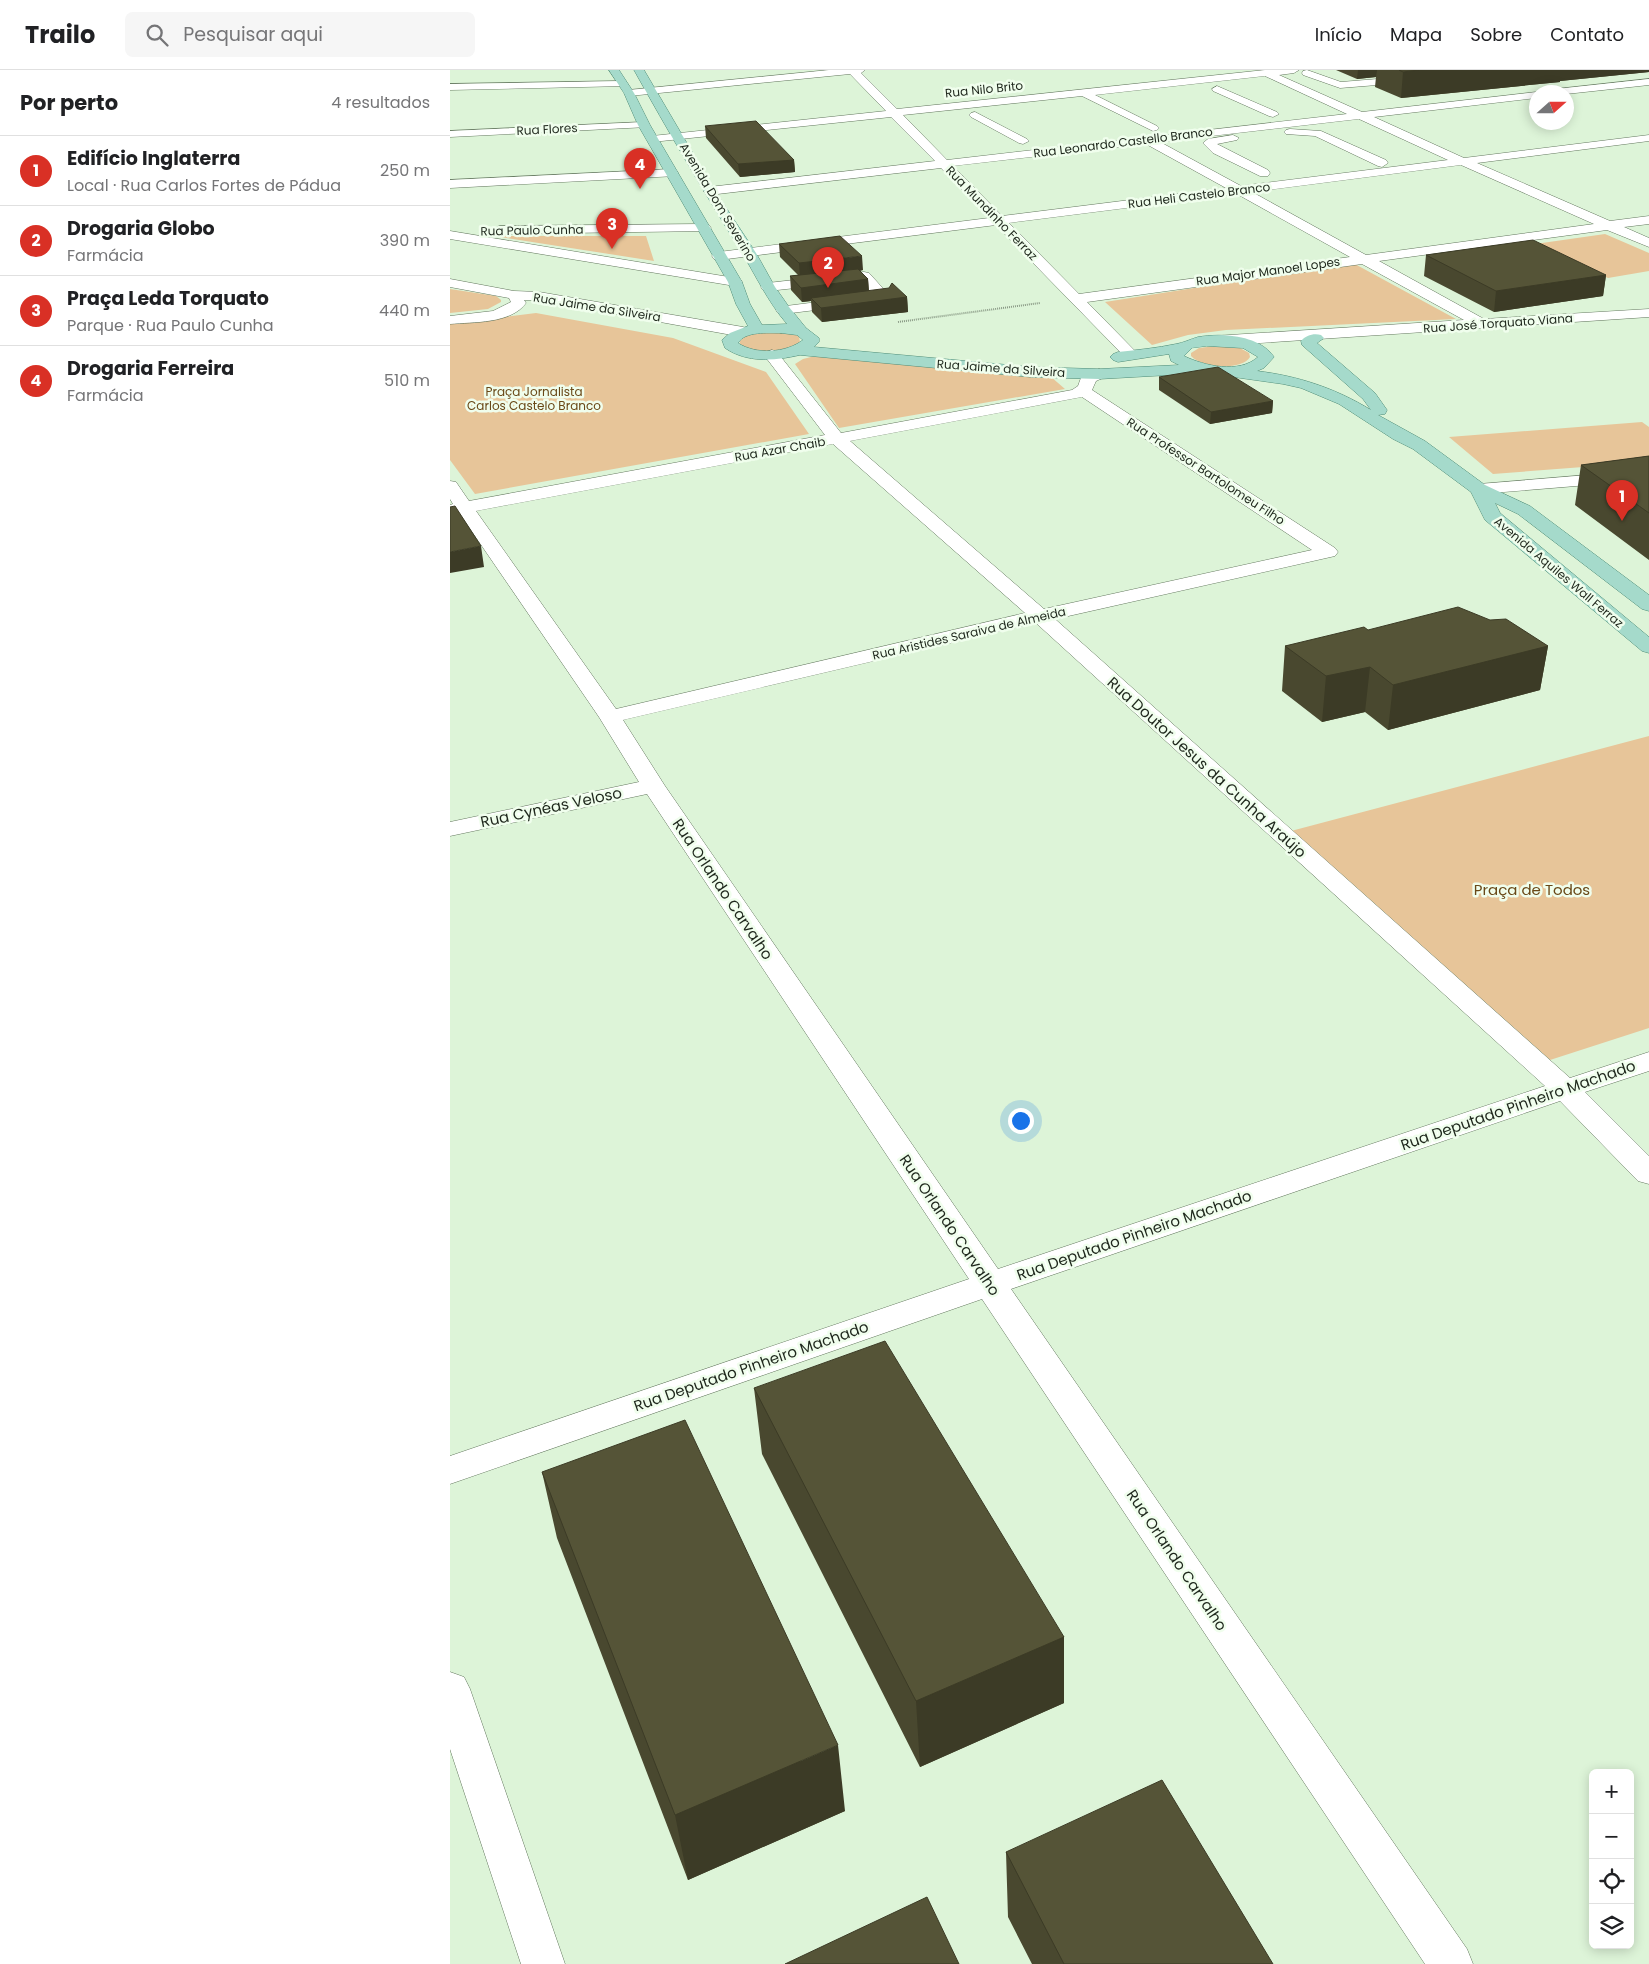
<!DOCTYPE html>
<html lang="pt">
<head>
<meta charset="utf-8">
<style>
	:root { --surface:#fff; --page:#f6f6f6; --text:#202124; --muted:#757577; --line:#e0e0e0; --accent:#d93025 }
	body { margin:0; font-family:Poppins,sans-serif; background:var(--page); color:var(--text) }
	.controls { position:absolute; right:15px; bottom:15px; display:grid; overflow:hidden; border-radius:8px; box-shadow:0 2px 12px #0003 }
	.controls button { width:45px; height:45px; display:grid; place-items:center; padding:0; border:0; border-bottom:1px solid var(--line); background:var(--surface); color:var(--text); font:25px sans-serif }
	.compass { position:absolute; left:1079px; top:15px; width:45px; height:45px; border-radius:50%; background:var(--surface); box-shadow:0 2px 12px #0003; rotate:69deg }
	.you { position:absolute; left:570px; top:1050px; width:18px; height:18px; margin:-12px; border:4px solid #fff; border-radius:50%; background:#1a73e8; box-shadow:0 0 0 8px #1a73e833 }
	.badge { display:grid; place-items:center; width:32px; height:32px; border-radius:50%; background:var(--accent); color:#fff; font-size:16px; font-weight:700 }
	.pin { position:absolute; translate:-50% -41px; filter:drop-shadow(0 1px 2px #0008) }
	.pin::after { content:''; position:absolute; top:26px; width:18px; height:15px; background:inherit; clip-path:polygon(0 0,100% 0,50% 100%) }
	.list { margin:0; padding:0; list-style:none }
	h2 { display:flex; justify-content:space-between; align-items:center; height:65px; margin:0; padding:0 20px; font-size:21px }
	h2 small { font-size:16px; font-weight:400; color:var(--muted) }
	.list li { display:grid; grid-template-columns:32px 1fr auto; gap:15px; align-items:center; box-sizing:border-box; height:70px; padding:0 20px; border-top:1px solid var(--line) }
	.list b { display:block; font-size:19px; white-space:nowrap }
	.list p { margin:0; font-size:16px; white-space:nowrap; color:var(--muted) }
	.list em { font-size:16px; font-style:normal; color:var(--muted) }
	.icon { flex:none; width:28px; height:28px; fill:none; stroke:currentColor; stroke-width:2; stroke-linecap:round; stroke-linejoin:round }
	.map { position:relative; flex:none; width:1199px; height:1894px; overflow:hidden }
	header { display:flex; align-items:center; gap:30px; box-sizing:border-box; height:70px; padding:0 25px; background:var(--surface); border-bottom:1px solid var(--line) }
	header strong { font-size:24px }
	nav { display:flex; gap:28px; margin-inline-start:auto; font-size:18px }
	.search { width:350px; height:45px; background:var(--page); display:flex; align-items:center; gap:12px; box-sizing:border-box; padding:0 18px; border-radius:8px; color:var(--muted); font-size:19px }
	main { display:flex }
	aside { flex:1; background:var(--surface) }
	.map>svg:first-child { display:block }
	.green { fill:#e7c599 }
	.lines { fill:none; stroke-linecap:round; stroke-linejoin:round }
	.minor-casing { stroke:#63775e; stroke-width:1 }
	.major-casing { stroke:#4f8c77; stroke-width:1 }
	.path { stroke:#8b9b87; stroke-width:2; stroke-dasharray:1 1; stroke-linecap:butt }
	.minor { fill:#fff; fill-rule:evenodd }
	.major { fill:#a5dacb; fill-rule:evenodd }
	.wall { fill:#49482f }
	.shaded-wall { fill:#3c3b26 }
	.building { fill:#555437; stroke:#3c3b26 }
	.labels { text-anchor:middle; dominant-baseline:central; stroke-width:5; stroke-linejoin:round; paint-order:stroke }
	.far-street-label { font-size:12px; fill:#1e271c; stroke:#f0feed }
	.far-park-label { font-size:12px; fill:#694817; stroke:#f0feed }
	.street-label { font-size:15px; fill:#1e271c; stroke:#f0feed }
	.park-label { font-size:15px; fill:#694817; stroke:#f0feed }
</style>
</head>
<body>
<header>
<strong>Trailo</strong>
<div class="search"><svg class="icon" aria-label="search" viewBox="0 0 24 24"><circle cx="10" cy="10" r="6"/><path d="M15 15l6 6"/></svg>Pesquisar aqui</div>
<nav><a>Início</a><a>Mapa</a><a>Sobre</a><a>Contato</a></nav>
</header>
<main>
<aside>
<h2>Por perto<small>4 resultados</small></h2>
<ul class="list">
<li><span class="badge">1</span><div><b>Edifício Inglaterra</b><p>Local · Rua Carlos Fortes de Pádua</p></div><em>250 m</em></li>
<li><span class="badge">2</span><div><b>Drogaria Globo</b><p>Farmácia</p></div><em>390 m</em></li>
<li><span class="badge">3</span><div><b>Praça Leda Torquato</b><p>Parque · Rua Paulo Cunha</p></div><em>440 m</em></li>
<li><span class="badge">4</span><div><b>Drogaria Ferreira</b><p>Farmácia</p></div><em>510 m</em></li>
</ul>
</aside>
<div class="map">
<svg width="1199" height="1894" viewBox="0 0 1199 1894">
	<rect width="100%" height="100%" fill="#ddf4d8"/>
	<!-- green -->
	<path class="green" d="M1155,164L1199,183V201L1158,208L1085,174Z
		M44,166H196L204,191Z
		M903,193L1006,249L776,260L738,265L702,275L655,232Z
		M0,219L46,226L51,230V232L38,239L0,243Z
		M86,243L223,268L316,302L359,364L25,424L0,390V254Z
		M318,261L346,265L349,267L350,272C336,283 303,286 290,274V271L296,266Z
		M765,276L790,278L799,283L800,287C792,301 751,298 741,286V283L749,278Z
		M365,286L600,306L615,319L389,358L345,294L353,289Z
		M1192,352L1199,357V392L1043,404L999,367Z
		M1199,666V958L1100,990L841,761Z"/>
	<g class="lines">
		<!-- minor casing -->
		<g class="minor-casing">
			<path id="minor" d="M379,0H415L411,3L447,39L815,0H849L844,3L829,5L912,42L1086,22H1089H1086V28L924,47L1014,88L1199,65V71L1027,93L1160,151L1199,146V154L1174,157L1199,168V177L1157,160L929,191L1034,249L1199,239V247L764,276L759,274L756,271L759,268L764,266L1014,250L912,194L637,232L686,282L689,285L686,288H676L546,155L269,190L264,189L262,186L264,183L269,182L539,148L491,98L259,125L253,121L259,117L485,91L441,47L202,72L196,69L202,66L436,41L400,4L179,26L174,23L179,20ZM815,6L897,44L497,90L453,45L632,26L703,61L707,60L709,58L707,56L645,25ZM909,49L998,90L791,116L710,72ZM696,74L776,118L552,146L503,96ZM1011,95L1144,154L916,185L802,122ZM787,124L900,187L629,224L559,153Z
				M857,0L891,12L964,6L969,9L964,12L890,18L853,5L852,3L853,1Z
				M1199,9V15L1116,24V22H1101L1106,19Z
				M172,11L177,14L176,16L0,20V14Z
				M767,16L827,42L829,44L823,47L819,46L763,21L762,19Z
				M525,42L577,69L579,71L573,74L569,73L521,47L519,45L521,43Z
				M194,52L200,55L198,57L0,67V61Z
				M840,59L871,61L936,90L938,93L932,97L928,96L865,66L836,64L834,62L836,60Z
				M783,65L789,68L787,70L767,74L818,100L820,103L818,106H810L763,83L753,73L758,69Z
				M222,99L226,100L228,103L226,106L0,118V110Z
				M254,154L259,155L261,158L259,161L49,164L42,160L49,156Z
				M0,161L285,208L290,209L292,212L290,215L285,216L0,169Z
				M414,202L419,203L439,225L441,228L439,231L333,244L328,243L326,240L328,237L423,225L410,211L318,221L313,220L311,217L313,214L318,213Z
				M0,209L64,221L89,222L293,257L298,259L301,262L298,265L293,267L89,230H74L76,233C61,254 23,252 0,254V246L43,241L61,232L59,228L0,217Z
				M322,280L327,282L391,363L622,320L628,316L632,305L649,299L655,301L657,304L655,307L646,311L642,320L885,478L888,482L885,486L605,549L1120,1008L1199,982V1001L1135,1022L1199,1086V1114L1188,1111L1110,1031L561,1219L1017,1879L1023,1894H975L532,1229L0,1414V1386L519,1209L197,724L0,766V752L189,712L149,647L10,444L0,445V435L3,434L0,429V411L6,412L19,431L375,365L314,285L317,282ZM632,327L862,480L594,539L400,371ZM383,374L575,543L166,639L26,441ZM586,553L1095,1016L548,1199L215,716L173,650Z
				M1199,400V410L1029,424L1023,423L1020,419L1023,415L1029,414Z
				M0,1602L14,1607L20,1619L115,1894H71L0,1679Z"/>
		</g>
		<!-- major casing -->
		<g class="major-casing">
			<path id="major" d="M159,0H169L184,23L200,55L292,212L300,234L312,255L337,254C318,232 306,206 291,181C253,121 218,61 184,0H194L265,121L306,183L325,217L339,237L356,258L369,268V272L364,277L581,297L649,299L729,295L721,291L719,284L668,292L663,290L660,287L663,284L668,282C687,280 707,278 726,274C733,273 741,269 748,267C773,263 809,265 824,287L814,298L807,301C848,306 885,318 921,340L913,329L852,275L851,271C856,265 864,263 871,265L874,268L867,273L925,323L937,340L935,344L928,345L975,371L1035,415L1080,436L1199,525V541L1192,539L1068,444L1045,433L1050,443L1199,567V583L1192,581L1035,450L1021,422L963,379L943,369L889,334L851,318L833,314L755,303L649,309L581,307L350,285C324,291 297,293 275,278L272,270L280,263L298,256L286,234L278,212L188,55L174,23ZM331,263L347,265L353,270C336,283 306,285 288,273C295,261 318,263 331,263ZM757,276L793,278L808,287C789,304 755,296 734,286L742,278Z"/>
		</g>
		<!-- path -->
		<path class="path" d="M448,252L590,233"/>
		<!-- minor -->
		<use href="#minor" class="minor"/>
		<!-- major -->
		<use href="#major" class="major"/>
	</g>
	<!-- wall -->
	<path class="wall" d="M886,0H1199V2L1110,11V12L951,28L925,17L926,7L907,9Z
		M255,56L344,90L345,102L290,107L256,68Z
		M329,174L413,200L410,201L418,209L419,221L457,227L458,242L372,252L362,242L361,231L352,232L341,220L340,206L348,205L330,187Z
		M976,185L1156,205L1153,226L1044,242L974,206Z
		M709,307L823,331L822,343L760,354L709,320Z
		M1199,386V490L1125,435L1131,395Z
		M918,560L1098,576L1090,620L938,660L915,642L872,652L832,621L835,576Z
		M304,1318L614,1567V1633L470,1697L312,1384Z
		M92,1402L395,1741L238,1810L107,1468Z
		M556,1782L823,1894H582L558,1847Z"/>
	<!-- shaded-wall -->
	<path class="shaded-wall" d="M908,0H927L926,7L907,9Z
		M949,0H1199V2L1110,11V12L951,28L953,2Z
		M344,90L345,102L290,107L288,94Z
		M412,186L413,200L350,207L349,193Z
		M1156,205L1153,226L1044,242L1046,221Z
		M418,209L419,224L361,228V231L352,232L351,218Z
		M457,227L458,242L372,252L371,238Z
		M823,331L822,343L760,354L761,342Z
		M31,476L34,497L0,503V482Z
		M1098,576L1090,620L938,660L943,615Z
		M920,597L915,642L872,652L876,606Z
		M614,1567V1633L470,1697L466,1631Z
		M388,1675L395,1741L238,1810L225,1745Z"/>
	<!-- building -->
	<path class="building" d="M949,0H969L953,2Z
		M306,51L344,90L288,94L255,56Z
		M390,166L412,186L349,193L329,174Z
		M1083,170L1156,205L1046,221L976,185Z
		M408,199L418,209L351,218L340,206Z
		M442,213L457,227L371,238L361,228L439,218Z
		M768,297L823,331L761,342L709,307Z
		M1199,386V443L1131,395Z
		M5,436L31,476L0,482V437Z
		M1008,537L1040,550L1056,549L1098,576L943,615L920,597L876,606L835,576L914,557L918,560Z
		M435,1271L614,1567L466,1631L304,1318Z
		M235,1350L388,1675L225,1745L92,1402Z
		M712,1710L823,1894H614L556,1782Z
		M477,1827L509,1894H335Z"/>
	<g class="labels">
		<!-- far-street labels -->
		<g class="far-street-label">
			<text transform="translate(534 19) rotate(-6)">Rua Nilo Brito</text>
			<text transform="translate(97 59) rotate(-3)">Rua Flores</text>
			<text transform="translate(673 72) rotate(-7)">Rua Leonardo Castello Branco</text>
			<text transform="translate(749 125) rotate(-7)">Rua Heli Castelo Branco</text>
			<text transform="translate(268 132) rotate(59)">Avenida Dom Severino</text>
			<text transform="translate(542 143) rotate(46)">Rua Mundinho Ferraz</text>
			<text transform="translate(82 160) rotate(-1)">Rua Paulo Cunha</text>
			<text transform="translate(818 201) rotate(-8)">Rua Major Manoel Lopes</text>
			<text transform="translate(147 237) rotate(9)">Rua Jaime da Silveira</text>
			<text transform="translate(1048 253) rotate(-4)">Rua José Torquato Viana</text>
			<text transform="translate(551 298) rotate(4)">Rua Jaime da Silveira</text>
			<text transform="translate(330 379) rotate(-10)">Rua Azar Chaib</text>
			<text transform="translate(756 401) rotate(33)">Rua Professor Bartolomeu Filho</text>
			<text transform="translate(1109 502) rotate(40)">Avenida Aquiles Wall Ferraz</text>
			<text transform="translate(519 563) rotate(-13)">Rua Aristides Saraiva de Almeida</text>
		</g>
		<!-- far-park labels -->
		<g class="far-park-label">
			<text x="84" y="321">Praça Jornalista<tspan x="84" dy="14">Carlos Castelo Branco</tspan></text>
		</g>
		<!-- street labels -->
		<g class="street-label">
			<text transform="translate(757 697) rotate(42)">Rua Doutor Jesus da Cunha Araújo</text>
			<text transform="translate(101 737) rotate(-12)">Rua Cynéas Veloso</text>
			<text transform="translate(273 819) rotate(56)">Rua Orlando Carvalho</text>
			<text transform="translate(1068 1035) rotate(-19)">Rua Deputado Pinheiro Machado</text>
			<text transform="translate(500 1155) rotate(56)">Rua Orlando Carvalho</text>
			<text transform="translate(684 1165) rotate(-19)">Rua Deputado Pinheiro Machado</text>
			<text transform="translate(301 1296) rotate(-19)">Rua Deputado Pinheiro Machado</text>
			<text transform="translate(727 1490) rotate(56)">Rua Orlando Carvalho</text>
		</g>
		<!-- park labels -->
		<g class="park-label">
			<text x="1082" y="819">Praça de Todos</text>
		</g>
	</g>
</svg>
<div class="controls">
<button>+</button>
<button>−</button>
<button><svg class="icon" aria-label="locate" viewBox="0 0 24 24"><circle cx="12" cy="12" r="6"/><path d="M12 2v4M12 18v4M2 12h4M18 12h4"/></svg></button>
<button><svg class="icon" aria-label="layers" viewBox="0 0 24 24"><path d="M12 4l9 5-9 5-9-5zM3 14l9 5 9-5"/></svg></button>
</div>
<svg class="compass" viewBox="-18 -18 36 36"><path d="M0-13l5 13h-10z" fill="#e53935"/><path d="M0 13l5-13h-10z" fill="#757577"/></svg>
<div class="you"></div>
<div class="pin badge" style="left:1172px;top:451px">1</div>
<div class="pin badge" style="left:378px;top:218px">2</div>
<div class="pin badge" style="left:162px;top:179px">3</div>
<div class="pin badge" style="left:190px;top:119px">4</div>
</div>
</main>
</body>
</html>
